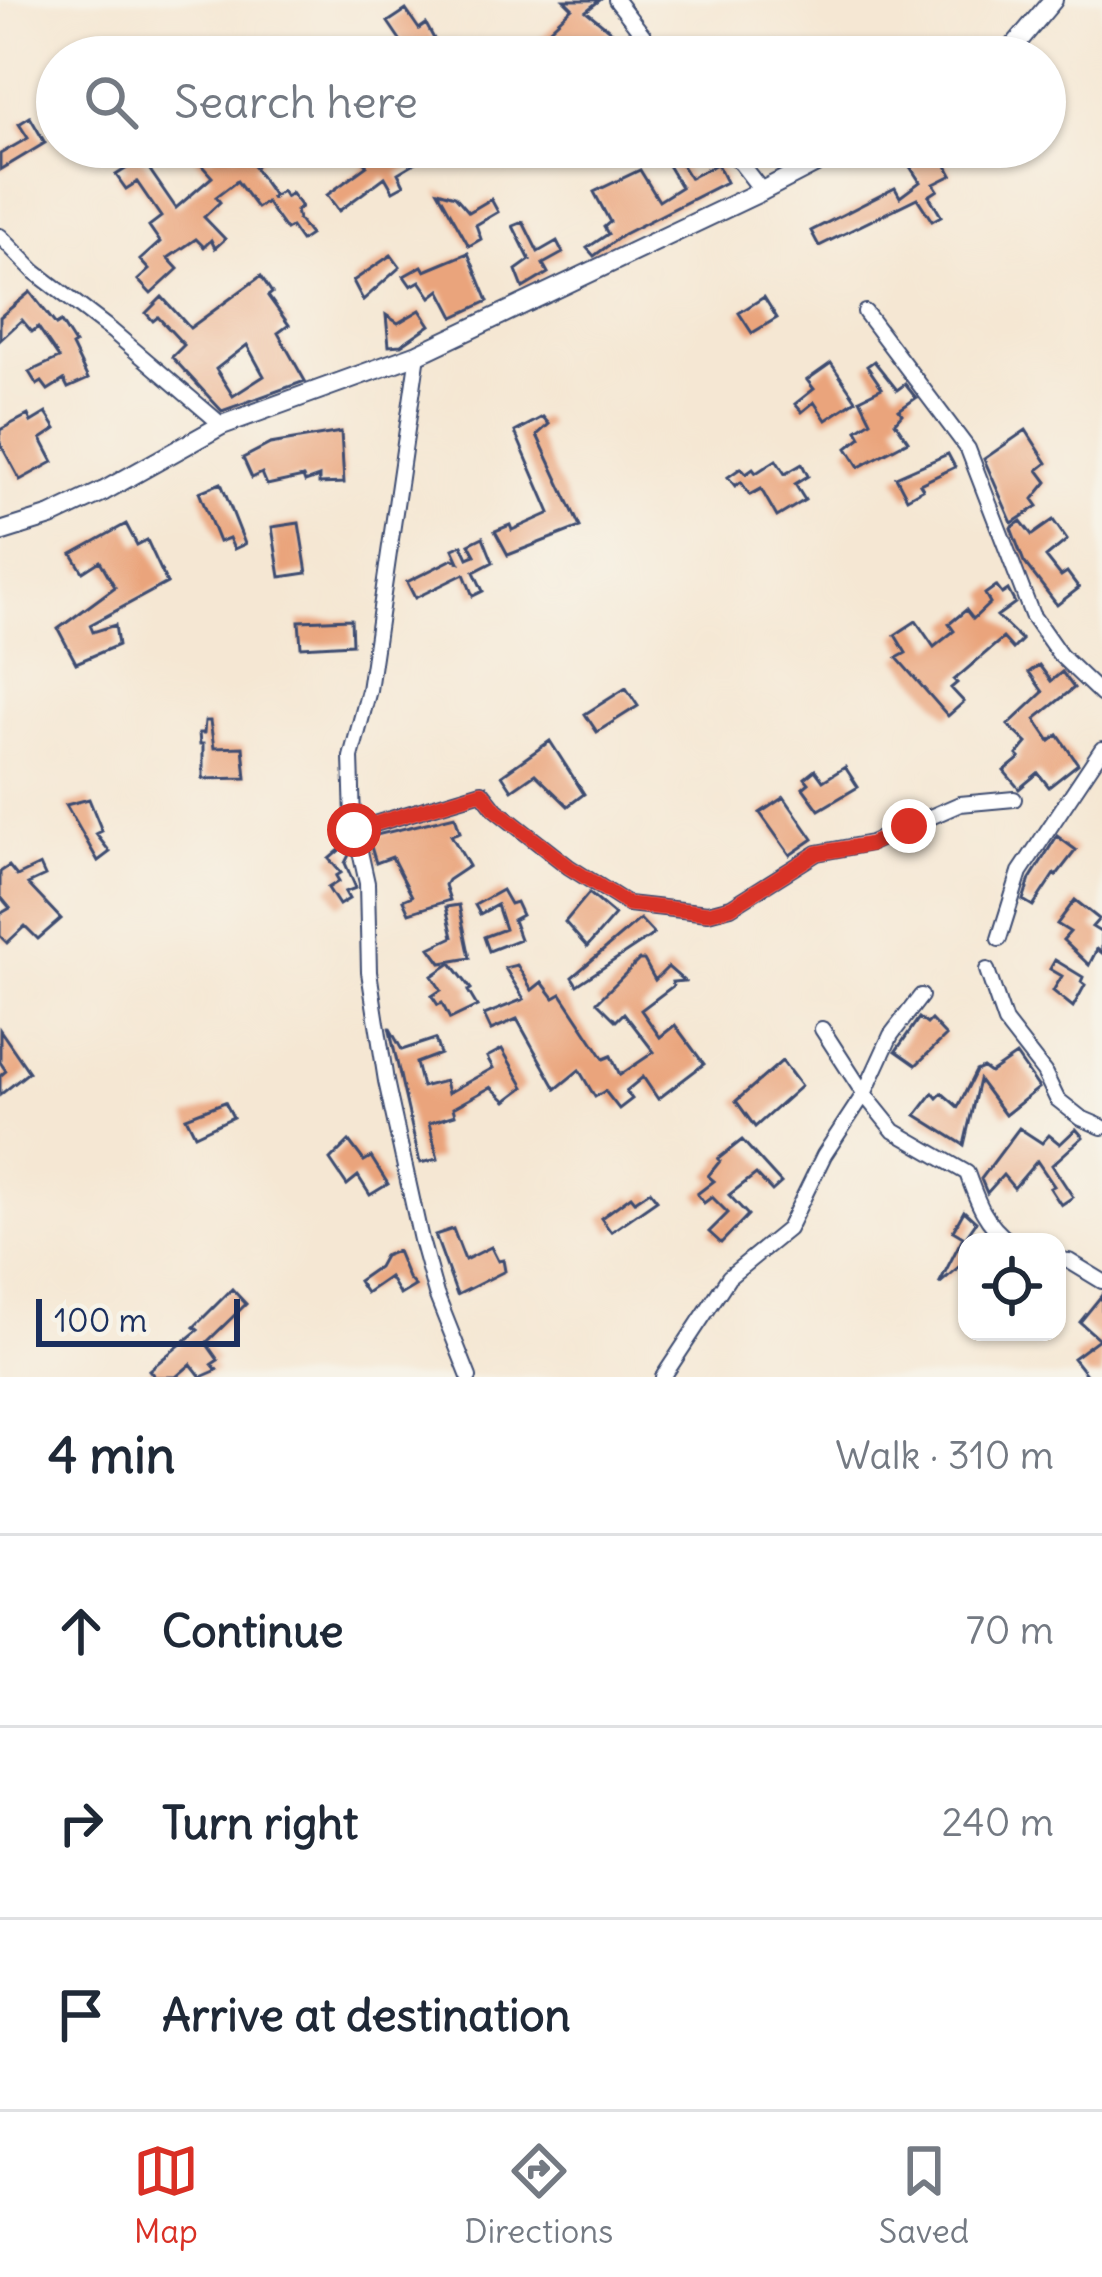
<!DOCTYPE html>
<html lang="en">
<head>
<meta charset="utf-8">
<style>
	:root { --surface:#fff; --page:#f2f2f3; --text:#1f2937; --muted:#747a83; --line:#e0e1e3; --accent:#d93025 }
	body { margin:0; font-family:Delius,sans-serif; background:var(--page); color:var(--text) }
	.controls { position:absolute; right:36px; bottom:36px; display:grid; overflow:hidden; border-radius:24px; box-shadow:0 3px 9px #0004 }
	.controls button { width:108px; height:108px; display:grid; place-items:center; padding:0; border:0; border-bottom:3px solid var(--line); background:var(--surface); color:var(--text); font:60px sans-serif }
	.scale { position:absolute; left:36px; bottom:30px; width:204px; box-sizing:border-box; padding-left:12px; border:6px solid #1b2f5e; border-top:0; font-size:33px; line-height:42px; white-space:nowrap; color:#1b2f5e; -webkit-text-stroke:9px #f7f3e8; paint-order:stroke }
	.stop { position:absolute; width:36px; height:36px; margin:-27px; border:9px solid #d93025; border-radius:50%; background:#fff }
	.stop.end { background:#d93025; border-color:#fff; box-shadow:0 3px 12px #0008 }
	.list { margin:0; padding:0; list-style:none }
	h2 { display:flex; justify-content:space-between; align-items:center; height:156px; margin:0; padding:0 48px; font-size:51px }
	h2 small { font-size:39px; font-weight:400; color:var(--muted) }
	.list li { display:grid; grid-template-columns:78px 1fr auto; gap:36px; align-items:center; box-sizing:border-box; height:192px; padding:0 48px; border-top:3px solid var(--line) }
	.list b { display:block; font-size:45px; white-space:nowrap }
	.list em { font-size:39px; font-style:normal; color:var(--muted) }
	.icon { flex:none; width:66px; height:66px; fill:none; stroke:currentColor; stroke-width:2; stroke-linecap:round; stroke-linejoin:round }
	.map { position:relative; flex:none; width:1102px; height:1377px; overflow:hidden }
	.search { position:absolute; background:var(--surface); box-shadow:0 3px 9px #0004; left:36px; right:36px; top:36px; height:132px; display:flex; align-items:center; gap:30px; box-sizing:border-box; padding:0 42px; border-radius:66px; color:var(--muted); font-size:45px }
	.sheet { height:732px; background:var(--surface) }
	nav { display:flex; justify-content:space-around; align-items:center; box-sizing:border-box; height:168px; border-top:3px solid var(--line); background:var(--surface); font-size:33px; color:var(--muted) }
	nav a { display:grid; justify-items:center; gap:6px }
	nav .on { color:var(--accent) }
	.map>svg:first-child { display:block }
	.building { fill:#eaa47b; fill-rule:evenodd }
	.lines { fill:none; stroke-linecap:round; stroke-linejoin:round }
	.minor-casing { stroke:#3c4b70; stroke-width:18 }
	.secondary-casing { stroke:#3c4b70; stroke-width:22 }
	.minor { stroke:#fff; stroke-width:14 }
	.secondary { stroke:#fff; stroke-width:18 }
	.route { stroke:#d93025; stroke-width:15 }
</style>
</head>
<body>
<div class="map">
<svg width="1102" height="1377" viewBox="0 0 1102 1377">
	<rect width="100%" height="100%" fill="#f7f3e8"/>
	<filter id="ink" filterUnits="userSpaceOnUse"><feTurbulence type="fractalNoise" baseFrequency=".00833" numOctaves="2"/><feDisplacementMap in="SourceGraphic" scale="24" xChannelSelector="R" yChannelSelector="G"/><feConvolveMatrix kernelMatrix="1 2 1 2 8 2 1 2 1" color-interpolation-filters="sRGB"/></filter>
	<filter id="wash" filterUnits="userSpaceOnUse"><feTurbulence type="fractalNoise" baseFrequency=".004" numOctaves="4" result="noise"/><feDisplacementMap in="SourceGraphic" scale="48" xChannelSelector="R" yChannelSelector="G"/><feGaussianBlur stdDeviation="2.7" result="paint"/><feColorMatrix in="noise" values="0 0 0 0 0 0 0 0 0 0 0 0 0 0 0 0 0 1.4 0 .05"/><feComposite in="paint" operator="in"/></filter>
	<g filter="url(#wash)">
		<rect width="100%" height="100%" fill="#f5e7d3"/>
		<g id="blocks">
			<!-- building -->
			<path class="building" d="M564,0H600L586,11L612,32L587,57H544L534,44L572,8Z
				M406,10L419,29L426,24L440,50L427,57H389L405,47L388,22Z
				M30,117L45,143L0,170V154L28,138L19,124Z
				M112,147H134L176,208L212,177L195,158L203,151L209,159L226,147L235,155L252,147L262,160L254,167L274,196L270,199L282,191L286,197L291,193L301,207L296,211L298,219L310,235L301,241L291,227L286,230L266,202L257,208L237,181L216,197L220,202L204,217L225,239L215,248L211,240L204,247L196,239L168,258L178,269L151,294L138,280L149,270L140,260L160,242L149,226L161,217L137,182L126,189L116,175L127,168Z
				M375,147H417L423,158L398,173L404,185L393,191L385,177L339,211L327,195L367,166L361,157Z
				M906,147H937L952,175L934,184L938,190L929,196L941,216L932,221L917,198L819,246L811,231L895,188L900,197L920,182L907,162L913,158Z
				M676,156L690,178L717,164L726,182L624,234L594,256L587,248L608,234L604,227L610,222L594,192L640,170L659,201L681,187L666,162Z
				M438,191L455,196L469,212L491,199L498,212L476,225L481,239L469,246Z
				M523,222L538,252L557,241L563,253L543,264L548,273L523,288L516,270L530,260L513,226Z
				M468,253L488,301L454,317L440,290L431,297L420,281L411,286L404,276L422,266L425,271Z
				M391,255L400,267L363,300L353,281Z
				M261,276L272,293L268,296L289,325L278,333L305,381L222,411L172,357L184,345L158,317L153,321L146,313L162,297L190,328ZM247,345L264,376L233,396L216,369Z
				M30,292L56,325L61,322L75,344L72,346L88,379L68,388L64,380L48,390L42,382L37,385L29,372L59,358L38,327L32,332L22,320L0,340V317Z
				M764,297L777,318L752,333L739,313Z
				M420,310L430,325L401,345L389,346L386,315L398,323Z
				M874,361L897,390L905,384L916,398L899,410L902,414L895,422L908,441L859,467L847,448L861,437L857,430L871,421L860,399L882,388L867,366Z
				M831,363L856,400L826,420L814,402L802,412L795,404L814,389L807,380Z
				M46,413L56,429L41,439L53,462L20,480L0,443V430L28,415L31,422Z
				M543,417L549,424L537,435L580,527L508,555L495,531L510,525L512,530L550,513L515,432Z
				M1026,430L1047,463L1038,470L1047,482L1033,499L1038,506L1012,523L984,459Z
				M341,432L344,483L319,484V477L305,482L303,477L267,485L262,473L252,478L243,458L270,444Z
				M948,454L955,467L920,484L923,489L907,498L896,477Z
				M776,460L785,474L802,464L808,476L795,484L805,500L777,517L761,489L750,495L741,482L735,486L728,477L741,468L746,474L753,469L756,473Z
				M221,483L245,544L234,549L229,538L219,542L199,492Z
				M1053,520L1067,540L1046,557L1061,576L1067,572L1079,588L1057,605L1024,562L1011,528L1021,521L1032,535Z
				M299,523L307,573L280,577L272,527Z
				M126,524L137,545L147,540L167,583L90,625L93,632L115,625L118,645L76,663L58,629L115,587L100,561L83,572L72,554Z
				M483,537L493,562L474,572L483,591L473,596L464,574L415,598L407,582L453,559L459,562L453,549L462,545L468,558L475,555L469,544Z
				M996,586L1002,594L1008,590L1015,603L997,616L1022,640L1013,649L1003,638L954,680L957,683L951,688L964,702L948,716L897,658L906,653L895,635L916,621L934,647L954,631L949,624L966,610L973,619L990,603L985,594Z
				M351,619L352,644L301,647L299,621Z
				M1039,665L1051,681L1062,672L1074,688L1035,719L1050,741L1058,735L1078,764L1049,787L1038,773L1019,789L1004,771L1020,758L1017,755L1027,743L1008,725L1043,692L1029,672Z
				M626,688L638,706L597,732L585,714Z
				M205,721H210L214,748L243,747L246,778L203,779V744H200L199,733H204Z
				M550,741L584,794L568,806L535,774L512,790L502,775Z
				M845,767L858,787L819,810L803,788L809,783L805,778L815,770L823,781Z
				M784,797L813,839L790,855L760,813Z
				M89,799L102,831L96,834L110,852L98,861L66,805Z
				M455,816L460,832L451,835L469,866L448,880L445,885L450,900L409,913L403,900L412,896L392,857L376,863L368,837Z
				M1057,836L1076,850L1056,876L1054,874L1033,906L1023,900L1030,879Z
				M343,847L349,855L345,863L356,888L345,892L349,899L339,905L328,888L339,881L336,876L341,873L329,859Z
				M40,865L45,876L28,884L61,919L38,939L25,926L7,943L0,936V914L10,908L0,896V872L9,866L17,876Z
				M502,890L510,904L516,902L522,915L513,920L520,939L489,951L484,937L505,929L497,905L480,914L475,905Z
				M589,893L615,915L587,947L565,922Z
				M1075,900L1099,919L1092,927L1102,933V953L1097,949L1089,965L1063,940L1070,932L1057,924Z
				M459,905L470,958L441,963L430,948L453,937L446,907Z
				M640,919L654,934L577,985L572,977Z
				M639,960H644L655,980L668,967L684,981L672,982L673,986L641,1010L660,1037L675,1025L704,1064L658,1099L643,1077L626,1091L632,1099L619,1109L605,1091L595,1097L579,1070L556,1089L517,1019L491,1030L484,1015L524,999L505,968L517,965L532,990L542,982L554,998L561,994L604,1059L611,1056L620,1075L654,1052L624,1013L616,1021L597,1002Z
				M1055,960L1083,977L1081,982L1085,985L1073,1007L1053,991L1062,976L1050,969Z
				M451,963L471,989L468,991L477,1006L450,1019L442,1003L438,1005L432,996L441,990L432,976Z
				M919,1018L927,1024L931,1020L946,1036L916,1065L896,1051Z
				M389,1027L402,1050L435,1039L440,1054L416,1063L422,1087L445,1081L448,1093L493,1068L487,1057L502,1049L524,1087L506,1101L491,1087L453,1108L455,1115L429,1123L438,1159L420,1163Z
				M0,1030L29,1072L0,1095V1076L6,1071L0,1062Z
				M1016,1055L1039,1088L1005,1115L979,1080L964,1145L916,1115L933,1093L937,1098L942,1093L958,1107L976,1071L983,1068L990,1073Z
				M782,1061L801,1086L755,1127L736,1101Z
				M225,1102L233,1117L195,1135L186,1117Z
				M1019,1128L1042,1143L1049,1135L1060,1144L1076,1129L1083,1137L1052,1165L1073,1197L1061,1205L1050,1188L1054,1186L1037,1161L1014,1188L1003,1175L987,1193L981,1179Z
				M742,1140L781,1183L772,1191L756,1174L729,1195L748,1215L721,1243L709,1232L728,1213L712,1197L704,1203L697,1194L714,1181L708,1176L720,1161L718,1159Z
				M349,1141L364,1161L371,1157L388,1184L370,1195L358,1176L347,1185L330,1160Z
				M650,1191L657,1200L611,1232L601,1218L631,1196L635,1201Z
				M964,1211L976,1222L967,1235V1268L961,1265L939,1284L963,1237L953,1231Z
				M453,1229L465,1260L491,1247L498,1261L503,1260L505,1271L457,1295L435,1235Z
				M397,1251L408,1278L415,1286L400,1295L389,1277L366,1293L358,1281L378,1267L384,1256Z
				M232,1289L246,1304L206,1343L218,1360L212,1364L217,1370L201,1377L191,1364L176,1377H155L149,1370L198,1330L194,1327Z
				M1102,1295V1377H1088L1073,1358L1099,1339L1080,1322Z"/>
		</g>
	</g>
	<g filter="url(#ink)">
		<use href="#blocks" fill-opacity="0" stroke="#3c4b70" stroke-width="3"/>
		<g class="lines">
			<!-- minor casing -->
			<g class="minor-casing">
				<path id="minor" d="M616,0L660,57
					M728,147L762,191
					M0,236L35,272L112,331L222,425
					M865,312L968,449L1032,615L1060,655L1102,695
					M418,354L369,690L351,757L353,820L367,883L369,972L386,1081L421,1240L436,1294L469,1377
					M354,830L482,792L496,810L569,867L628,904L708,913L731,907L817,853L871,843L960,804L1014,799
					M999,939L1020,872L1102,749
					M987,970L1005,1022L1044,1072L1057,1099L1081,1118L1102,1127
					M822,1029L864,1094L894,1131L967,1173C977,1201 985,1224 1010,1242
					M1057,1260L1069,1261L1102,1281
					M663,1377L729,1277L788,1229L824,1155L864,1094L891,1035L921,996"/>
			</g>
			<!-- secondary casing -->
			<g class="secondary-casing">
				<path id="secondary" d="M1005,57L1053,0
					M0,532L51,516L104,491L222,425L418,354L762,191L847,147"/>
			</g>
			<!-- minor -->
			<use href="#minor" class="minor"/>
			<!-- secondary -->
			<use href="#secondary" class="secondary"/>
		</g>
	</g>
	<g class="lines" filter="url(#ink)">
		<!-- route -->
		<path class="route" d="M354,830L482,792L496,810L569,867L628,904L708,913L731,907L817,853L871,844L909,826"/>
	</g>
</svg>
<div class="controls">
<button><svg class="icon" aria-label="locate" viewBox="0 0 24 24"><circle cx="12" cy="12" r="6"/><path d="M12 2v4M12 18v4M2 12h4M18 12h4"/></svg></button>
</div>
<div class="scale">100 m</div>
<div class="stop" style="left:354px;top:830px"></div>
<div class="stop end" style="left:909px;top:826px"></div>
<div class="search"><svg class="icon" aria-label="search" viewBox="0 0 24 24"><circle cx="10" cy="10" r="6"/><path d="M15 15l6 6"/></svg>Search here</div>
</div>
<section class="sheet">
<h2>4 min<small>Walk · 310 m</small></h2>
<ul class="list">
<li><svg class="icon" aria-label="ahead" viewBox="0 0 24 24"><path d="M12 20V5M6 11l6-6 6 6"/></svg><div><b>Continue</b></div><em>70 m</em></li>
<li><svg class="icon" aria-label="right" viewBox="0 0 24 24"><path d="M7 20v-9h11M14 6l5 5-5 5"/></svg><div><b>Turn right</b></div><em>240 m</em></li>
<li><svg class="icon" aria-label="arrive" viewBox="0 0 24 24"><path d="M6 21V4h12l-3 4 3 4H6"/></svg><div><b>Arrive at destination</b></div></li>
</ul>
</section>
<nav>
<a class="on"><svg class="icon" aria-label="map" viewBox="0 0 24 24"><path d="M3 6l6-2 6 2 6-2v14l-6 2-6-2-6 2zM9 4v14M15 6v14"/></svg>Map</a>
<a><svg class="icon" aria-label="directions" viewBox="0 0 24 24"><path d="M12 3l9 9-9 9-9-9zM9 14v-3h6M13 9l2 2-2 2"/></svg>Directions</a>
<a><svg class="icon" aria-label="saved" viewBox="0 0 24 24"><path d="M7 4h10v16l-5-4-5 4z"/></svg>Saved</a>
</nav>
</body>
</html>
